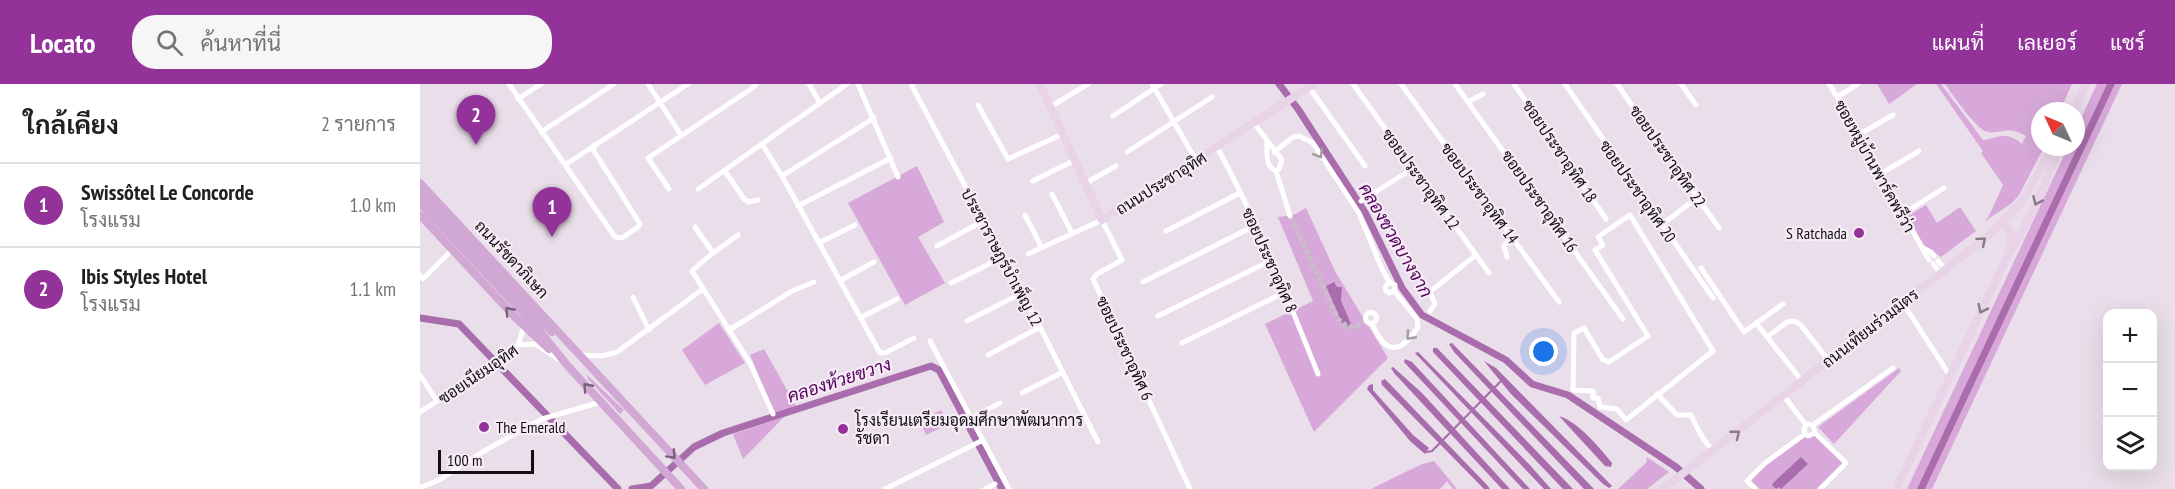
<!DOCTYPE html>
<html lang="th">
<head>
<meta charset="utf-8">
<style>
	:root { --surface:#fff; --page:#f6f6f6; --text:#202124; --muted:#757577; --line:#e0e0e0; --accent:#933299 }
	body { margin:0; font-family:"PT Sans Narrow",Sarabun,sans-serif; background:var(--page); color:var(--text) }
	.controls { position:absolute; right:18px; bottom:18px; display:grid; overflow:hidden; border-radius:12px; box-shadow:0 6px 24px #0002 }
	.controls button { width:54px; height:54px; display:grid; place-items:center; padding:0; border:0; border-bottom:2px solid var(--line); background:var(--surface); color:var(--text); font:30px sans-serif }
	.compass { position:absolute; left:1611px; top:18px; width:54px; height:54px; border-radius:50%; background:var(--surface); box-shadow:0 6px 24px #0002; rotate:314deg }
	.scale { position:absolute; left:18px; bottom:15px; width:96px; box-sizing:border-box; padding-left:6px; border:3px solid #120e12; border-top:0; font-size:16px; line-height:21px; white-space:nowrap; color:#120e12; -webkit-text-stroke:4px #f6ebf7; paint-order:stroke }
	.you { position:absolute; left:1124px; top:268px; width:21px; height:21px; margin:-15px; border:4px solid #fff; border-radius:50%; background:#1a73e8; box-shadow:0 0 0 9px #1a73e833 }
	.badge { display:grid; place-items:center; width:39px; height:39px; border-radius:50%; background:var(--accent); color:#fff; font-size:20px; font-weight:700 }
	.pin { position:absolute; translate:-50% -50px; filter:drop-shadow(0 2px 3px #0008) }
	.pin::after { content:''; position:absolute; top:32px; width:21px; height:18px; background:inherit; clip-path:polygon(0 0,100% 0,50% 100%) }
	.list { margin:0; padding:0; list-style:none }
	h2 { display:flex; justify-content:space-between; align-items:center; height:78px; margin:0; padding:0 24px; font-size:26px }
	h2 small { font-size:20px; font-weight:400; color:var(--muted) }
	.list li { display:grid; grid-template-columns:39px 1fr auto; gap:18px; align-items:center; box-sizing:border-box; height:84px; padding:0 24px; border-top:2px solid var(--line) }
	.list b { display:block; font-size:22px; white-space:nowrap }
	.list p { margin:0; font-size:20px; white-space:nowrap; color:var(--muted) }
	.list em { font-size:20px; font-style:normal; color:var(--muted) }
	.icon { flex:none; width:33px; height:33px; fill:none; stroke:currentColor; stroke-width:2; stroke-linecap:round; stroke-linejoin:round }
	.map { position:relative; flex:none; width:1755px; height:405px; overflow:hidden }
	header { display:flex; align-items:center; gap:36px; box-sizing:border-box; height:84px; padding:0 30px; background:var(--accent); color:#fff }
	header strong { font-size:28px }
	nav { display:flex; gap:33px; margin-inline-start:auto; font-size:21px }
	.search { width:420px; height:54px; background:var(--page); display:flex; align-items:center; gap:15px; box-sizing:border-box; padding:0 21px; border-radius:24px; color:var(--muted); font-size:22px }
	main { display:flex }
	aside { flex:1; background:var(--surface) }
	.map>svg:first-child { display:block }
	.green { fill:#d7a8d9 }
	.water { fill:#a96cac }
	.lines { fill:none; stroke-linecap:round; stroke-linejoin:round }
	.stream { stroke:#a96cac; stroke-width:2 }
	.canal { stroke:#a96cac; stroke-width:7 }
	.street-tunnel { stroke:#c9bfc9; stroke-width:5; stroke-dasharray:5 2.5; stroke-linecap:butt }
	.street { stroke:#fff; stroke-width:5 }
	.secondary { stroke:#e8d3e9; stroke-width:8 }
	.primary { stroke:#d1a7d3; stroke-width:8 }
	.oneway { stroke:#a09fa0 }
	.oneway2 { stroke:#887a88 }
	.oneway3 { stroke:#7b627c }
	.poi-dot { fill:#933299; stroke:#f6ebf7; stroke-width:2 }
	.labels { text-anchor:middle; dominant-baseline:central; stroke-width:4.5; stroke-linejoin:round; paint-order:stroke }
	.street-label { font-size:16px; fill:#120e12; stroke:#f6ebf7 }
	.poi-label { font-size:16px; fill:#120e12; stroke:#f6ebf7; text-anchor:start }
	.water-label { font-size:18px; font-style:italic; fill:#54035a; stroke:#f6ebf7 }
</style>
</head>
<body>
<header>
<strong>Locato</strong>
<div class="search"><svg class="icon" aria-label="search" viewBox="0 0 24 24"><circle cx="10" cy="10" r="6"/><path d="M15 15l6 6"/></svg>ค้นหาที่นี่</div>
<nav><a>แผนที่</a><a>เลเยอร์</a><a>แชร์</a></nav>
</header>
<main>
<aside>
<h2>ใกล้เคียง<small>2 รายการ</small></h2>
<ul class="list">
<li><span class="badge">1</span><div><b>Swissôtel Le Concorde</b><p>โรงแรม</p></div><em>1.0 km</em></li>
<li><span class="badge">2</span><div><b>Ibis Styles Hotel</b><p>โรงแรม</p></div><em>1.1 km</em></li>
</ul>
</aside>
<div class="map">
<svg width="1755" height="405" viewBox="0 0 1755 405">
	<rect width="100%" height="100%" fill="#e9dee9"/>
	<!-- green -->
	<path class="green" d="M1457,0H1497L1469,20Z
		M1516,0H1521L1563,56C1581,53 1587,47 1602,60L1606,52C1586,40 1579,52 1565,47C1555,43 1532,10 1525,0H1652L1640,27H1620V63H1624L1599,111L1592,119L1564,138L1569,132L1583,101L1561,69L1563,67Z
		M1677,0H1702L1512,405H1487L1648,63H1656V45Z
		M497,82L524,138L498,153L525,199L485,221L428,119Z
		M1506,121L1517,139L1540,123L1556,147L1521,173L1504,161L1486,133Z
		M886,124L916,189L968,274L894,348L845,240L893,217L858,133L873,131Z
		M299,239L325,279L285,301L262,266Z
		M344,265L376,322L355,330L330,271Z
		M1479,284L1481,287L1414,360L1398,343Z
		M166,290L204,326L200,330L168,295Z
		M521,326L529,340L506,351L500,337Z
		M364,333L323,375L313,350Z
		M1396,351L1423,378L1422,381L1398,405H1340L1331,396L1343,384L1383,352Z
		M1227,373L1249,388L1227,405H1198L1226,379Z
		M1014,377L1037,405H1033L1027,397L1020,405H951L1002,380Z"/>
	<!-- water -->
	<path class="water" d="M914,198L917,203H922L921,217L931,240L924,244L906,202Z
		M1032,259L1174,405H1164L1034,268L1029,260Z
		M1013,264H1017L1153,405H1143L1013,268Z
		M998,268L1109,380L1131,405H1124L995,269Z
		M985,275L992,278L1110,405H1103L984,278Z
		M1064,277L1076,284L1192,402L1189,404L1183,400L1091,310Z
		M973,283L1002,309L1090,405H1082L974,289L971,284Z
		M965,295L1067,401L1070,405H1064L962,301L961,297Z
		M953,300V306L993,351L1009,364L1005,370L990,357L947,305L949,301Z
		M1139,332C1157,337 1180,364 1192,379L1191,383L1185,382Z
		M1381,373L1388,380L1361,405L1359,403L1356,405L1352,401L1354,398Z"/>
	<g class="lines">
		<!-- stream -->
		<path class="stream" d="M1007,368L1012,367L1082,296"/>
		<!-- canal -->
		<path class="canal" d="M859,0L878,25L946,130L982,204L1002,231L1086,276L1112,300L1148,311L1256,383L1281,405
			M0,234L39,240L198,405
			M212,405L231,402L274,363L303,349L511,282L519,286L582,405
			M1501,405L1691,0"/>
		<!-- street-tunnel -->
		<path class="street-tunnel" d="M870,132L918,235L926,242L934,244L944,237"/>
		<!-- street -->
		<path class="street" d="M89,0L195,153L202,154L218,143L220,140L174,67V61
			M228,0L261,51
			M389,0L400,19
			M438,0L478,93
			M491,0L620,243L678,358
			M732,0L776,76
			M933,0L1069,189
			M981,0L1139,218
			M1035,0L1203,235
			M1094,0L1186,135
			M1145,0L1293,214
			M1197,0L1299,144
			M1261,0L1276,21
			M1409,0L1448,63L1502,164
			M889,3L945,82
			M1417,13L1438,0
			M98,15L121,0
			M1048,18L1063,10
			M558,21L588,75L643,50
			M630,23L668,0
			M693,32L741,0
			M834,39L862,76L859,85L856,87C845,83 847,68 847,58
			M121,48L194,0
			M1440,50L1473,31
			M342,60L362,92L460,269H465L494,254
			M797,63C837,136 867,213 898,290
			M707,68L792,13
			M854,68L873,53L879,52L893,59L939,129L962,185L970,199L975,201L974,207L970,209L966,207L965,204L967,200L970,199
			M145,81L268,0
			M305,87L324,115L329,118L338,116
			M856,87L870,132
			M1462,89L1499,67
			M362,92L454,34
			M613,97L655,76
			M666,99L696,82
			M249,105L228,74L334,3L336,0
			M278,105L427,0
			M632,110L652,149
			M941,117L992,85
			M378,122L471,74
			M1483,130L1524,104
			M605,131L622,164
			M1210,131L1293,267L1206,336L1197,325L1180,323L1178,314H1173V307L1153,306L1154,249L1164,244L1183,276L1189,278L1228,252L1175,166L1183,161L1178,153Z
			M1241,141L1277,114
			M275,143L293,169
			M746,147L820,109
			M318,151L289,172L272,187L330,279L353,330
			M399,159L435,141
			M517,162L563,137
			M608,170L682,136L702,176L677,190L673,195L770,405
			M1087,173L1084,162L1092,153
			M1509,176L1502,164L1511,168L1514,172
			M1518,177L1526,186
			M1513,180L1521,190
			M1281,184L1324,248L1363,220
			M0,191L3,195L32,166
			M421,196L454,178
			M723,198L836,141
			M531,199L583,173
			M213,213L229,246
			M1483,219L1530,292
			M1010,227L1015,220L1010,208L1012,206L1056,171
			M945.5 234a5.5 5.5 0 1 1 11 0a5.5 5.5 0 1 1-11 0Z
			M738,232L852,176
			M440,234L477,215
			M547,237L602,209
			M952,239C955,246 959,255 965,260C978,271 992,253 998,243L997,235L974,207
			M1336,239L1382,297
			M309,246L372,207L394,198
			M1347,253L1367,238L1374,237L1380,240L1409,277
			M510,257L589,405
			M762,259L865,208
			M98,261L104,242
			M160,271L182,272L197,268L283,205
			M568,271L620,243
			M0,291L17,317
			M602,309L643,288
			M1237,310L1257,331H1271C1277,344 1283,357 1294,367
			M1364,312L1386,341
			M0,328L41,302L98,261L115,260L138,275
			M551,334L580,319
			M1393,341L1473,284
			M1395,349L1388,352L1385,350L1384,344L1388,340L1393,341L1395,349L1426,379L1400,405
			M0,404L21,395L64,367L122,335L181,318
			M465,405L563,356
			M565,405L575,400
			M1335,405L1327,397L1345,379L1385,350"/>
		<!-- secondary -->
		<path class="secondary" d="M620,0L682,136L894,0
			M1654,27L1666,0
			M1581,140L1587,142L1592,151L1589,165
			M1243,405L1567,153L1602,118L1624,78L1635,63
			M1476,405L1587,173C1608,138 1626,102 1639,63"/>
		<!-- primary -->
		<path class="primary" d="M0,99L284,405
			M0,109L132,248
			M0,119L119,246L147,281L261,405
			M0,131L95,233L129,265"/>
	</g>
	<!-- one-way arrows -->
	<defs><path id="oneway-chevron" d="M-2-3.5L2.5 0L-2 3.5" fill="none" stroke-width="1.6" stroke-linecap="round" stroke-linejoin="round" transform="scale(1.5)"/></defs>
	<g class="oneway">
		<use href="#oneway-chevron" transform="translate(899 70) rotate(58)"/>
		<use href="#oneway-chevron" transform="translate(990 252) rotate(132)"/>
	</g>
	<g class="oneway2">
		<use href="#oneway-chevron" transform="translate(1617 117) rotate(114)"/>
		<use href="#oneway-chevron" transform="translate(1562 157) rotate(-40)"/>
		<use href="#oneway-chevron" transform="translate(1562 225) rotate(116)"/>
		<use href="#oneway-chevron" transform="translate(1316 350) rotate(-38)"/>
	</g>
	<g class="oneway3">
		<use href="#oneway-chevron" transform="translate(89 227) rotate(-133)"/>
		<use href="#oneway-chevron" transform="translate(167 303) rotate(-132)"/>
		<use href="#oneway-chevron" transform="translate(252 371) rotate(47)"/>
	</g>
	<!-- markers -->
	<g class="poi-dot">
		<circle cx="1439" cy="149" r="6"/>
		<circle cx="64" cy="343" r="6"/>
		<circle cx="423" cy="345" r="6"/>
	</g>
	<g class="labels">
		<!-- street labels -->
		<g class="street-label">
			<text transform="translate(1140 67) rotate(56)">ซอยประชาอุทิศ 18</text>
			<text transform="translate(1248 72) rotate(55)">ซอยประชาอุทิศ 22</text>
			<text transform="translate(1455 82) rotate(61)">ซอยหมู่บ้านพาร์คพรีว่า</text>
			<text transform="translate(1001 95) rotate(54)">ซอยประชาอุทิศ 12</text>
			<text transform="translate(741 99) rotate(-32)">ถนนประชาอุทิศ</text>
			<text transform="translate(1218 107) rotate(55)">ซอยประชาอุทิศ 20</text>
			<text transform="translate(1060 109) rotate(54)">ซอยประชาอุทิศ 14</text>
			<text transform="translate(1120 117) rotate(55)">ซอยประชาอุทิศ 16</text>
			<text transform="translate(582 173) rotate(62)">ประชาราษฎร์บำเพ็ญ 12</text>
			<text transform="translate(92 175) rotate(47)">ถนนรัชดาภิเษก</text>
			<text transform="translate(850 176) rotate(66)">ซอยประชาอุทิศ 8</text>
			<text transform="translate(1450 244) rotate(-38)">ถนนเทียมร่วมมิตร</text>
			<text transform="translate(705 264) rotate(65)">ซอยประชาอุทิศ 6</text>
			<text transform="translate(58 290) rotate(-34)">ซอยเนียมอุทิศ</text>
		</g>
		<!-- poi labels -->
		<g class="poi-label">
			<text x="1427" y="149" text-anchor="end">S Ratchada</text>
			<text x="435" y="336">โรงเรียนเตรียมอุดมศึกษาพัฒนาการ<tspan x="435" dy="18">รัชดา</tspan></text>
			<text x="76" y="343">The Emerald</text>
		</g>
		<!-- water labels -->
		<g class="water-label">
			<text transform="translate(976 156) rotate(60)">คลองชวดบางจาก</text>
			<text transform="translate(419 296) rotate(-18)">คลองห้วยขวาง</text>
		</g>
	</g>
</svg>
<div class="controls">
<button>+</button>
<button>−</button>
<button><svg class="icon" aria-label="layers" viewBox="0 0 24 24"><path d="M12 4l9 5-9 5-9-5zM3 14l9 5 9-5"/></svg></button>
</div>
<svg class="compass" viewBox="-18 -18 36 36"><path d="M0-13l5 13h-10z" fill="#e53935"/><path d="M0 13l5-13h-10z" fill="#757577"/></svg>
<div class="scale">100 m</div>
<div class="you"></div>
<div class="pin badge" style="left:132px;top:153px">1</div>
<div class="pin badge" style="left:56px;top:61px">2</div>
</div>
</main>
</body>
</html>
